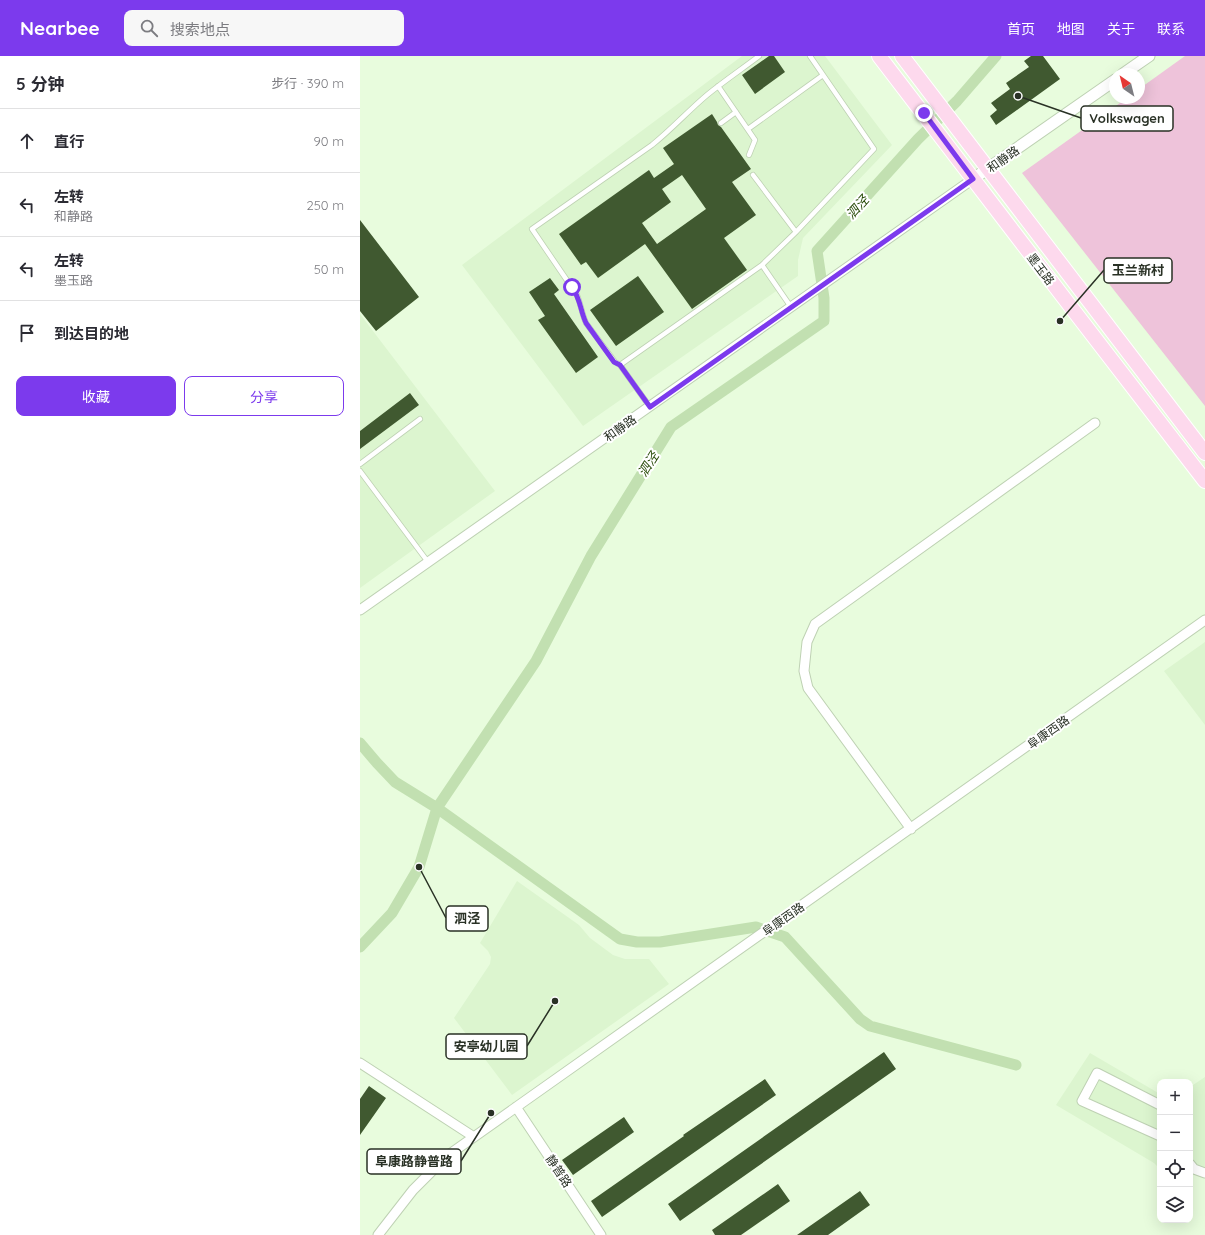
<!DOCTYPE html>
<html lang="zh">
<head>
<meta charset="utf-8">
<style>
	:root { --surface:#fff; --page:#f7f7f7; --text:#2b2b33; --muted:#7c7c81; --line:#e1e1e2; --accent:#7c3aed }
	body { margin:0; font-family:Quicksand,"Noto Sans SC",sans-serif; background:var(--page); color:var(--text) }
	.controls { position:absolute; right:12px; bottom:12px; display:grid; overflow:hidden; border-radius:8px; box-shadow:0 4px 16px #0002 }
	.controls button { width:36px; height:36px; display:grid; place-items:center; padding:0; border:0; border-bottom:1px solid var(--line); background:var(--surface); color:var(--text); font:20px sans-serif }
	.compass { position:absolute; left:749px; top:12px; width:36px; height:36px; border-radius:50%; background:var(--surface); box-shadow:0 4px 16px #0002; rotate:325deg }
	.stop { position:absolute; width:12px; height:12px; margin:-9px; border:3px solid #7c3aed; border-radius:50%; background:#fff }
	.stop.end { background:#7c3aed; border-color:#fff; box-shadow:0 1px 4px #0008 }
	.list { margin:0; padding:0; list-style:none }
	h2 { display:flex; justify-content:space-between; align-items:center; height:52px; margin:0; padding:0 16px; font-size:17px }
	h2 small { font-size:13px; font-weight:400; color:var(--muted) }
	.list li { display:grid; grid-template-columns:26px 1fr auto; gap:12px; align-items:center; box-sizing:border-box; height:64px; padding:0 16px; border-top:1px solid var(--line) }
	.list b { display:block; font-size:15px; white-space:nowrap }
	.list p { margin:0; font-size:13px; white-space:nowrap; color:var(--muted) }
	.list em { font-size:13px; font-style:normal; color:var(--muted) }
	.actions { display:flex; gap:8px; padding:12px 16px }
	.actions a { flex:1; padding:9px 0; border:1px solid var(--accent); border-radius:8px; text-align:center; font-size:14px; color:var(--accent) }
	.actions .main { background:var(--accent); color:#fff }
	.icon { flex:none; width:22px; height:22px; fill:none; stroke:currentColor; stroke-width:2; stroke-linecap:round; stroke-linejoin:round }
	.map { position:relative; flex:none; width:845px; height:1179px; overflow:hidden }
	header { display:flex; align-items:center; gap:24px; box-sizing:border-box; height:56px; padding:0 20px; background:var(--accent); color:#fff }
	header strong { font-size:19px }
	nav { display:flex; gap:22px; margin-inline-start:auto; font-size:14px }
	.search { width:280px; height:36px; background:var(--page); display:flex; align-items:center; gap:10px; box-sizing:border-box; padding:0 14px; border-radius:8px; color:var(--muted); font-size:15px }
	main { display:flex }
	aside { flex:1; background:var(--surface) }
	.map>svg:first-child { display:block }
	.built { fill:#dcf5cf }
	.green { fill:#eec3da }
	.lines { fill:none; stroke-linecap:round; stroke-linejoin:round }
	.canal { stroke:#c2e0b1; stroke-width:11 }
	.building { fill:#405930; fill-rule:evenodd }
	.service-casing { stroke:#bed1b3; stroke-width:6 }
	.minor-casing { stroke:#bed1b3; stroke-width:11 }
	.tertiary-casing { stroke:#bed1b3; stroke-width:13 }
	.primary-casing { stroke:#fff; stroke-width:16 }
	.service { stroke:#fff; stroke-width:4.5 }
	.minor { stroke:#fff; stroke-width:9 }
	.tertiary { stroke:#fff; stroke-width:11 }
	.primary { stroke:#fdd9ed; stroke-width:14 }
	.route { stroke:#7c3aed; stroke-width:5 }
	.labels { text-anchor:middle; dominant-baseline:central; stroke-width:4; stroke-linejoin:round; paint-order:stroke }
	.street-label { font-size:12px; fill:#293125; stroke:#fff }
	.water-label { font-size:13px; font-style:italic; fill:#284b08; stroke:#fff }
	.leader { fill:none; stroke:#293125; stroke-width:1.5 }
	.callout-dot { fill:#293125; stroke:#fff; stroke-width:1.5 }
	.callout { fill:#fff; stroke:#293125; stroke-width:1.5 }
	.callout-label { font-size:13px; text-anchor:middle; font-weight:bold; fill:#293125 }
</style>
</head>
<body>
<header>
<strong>Nearbee</strong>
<div class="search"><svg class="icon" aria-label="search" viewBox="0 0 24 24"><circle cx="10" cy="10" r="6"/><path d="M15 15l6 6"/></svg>搜索地点</div>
<nav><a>首页</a><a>地图</a><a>关于</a><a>联系</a></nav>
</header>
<main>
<aside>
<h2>5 分钟<small>步行 · 390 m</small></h2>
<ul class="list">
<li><svg class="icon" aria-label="ahead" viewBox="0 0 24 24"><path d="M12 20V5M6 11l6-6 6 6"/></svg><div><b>直行</b></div><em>90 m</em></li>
<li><svg class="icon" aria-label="left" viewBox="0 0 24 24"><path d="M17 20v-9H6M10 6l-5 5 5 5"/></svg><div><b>左转</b><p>和静路</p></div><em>250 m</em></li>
<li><svg class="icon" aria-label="left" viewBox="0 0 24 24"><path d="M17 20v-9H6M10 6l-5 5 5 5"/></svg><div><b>左转</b><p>墨玉路</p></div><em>50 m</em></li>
<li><svg class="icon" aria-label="arrive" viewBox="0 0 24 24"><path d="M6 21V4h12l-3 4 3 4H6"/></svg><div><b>到达目的地</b></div></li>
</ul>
<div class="actions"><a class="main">收藏</a><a>分享</a></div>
</aside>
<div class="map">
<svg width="845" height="1179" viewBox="0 0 845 1179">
	<rect width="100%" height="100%" fill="#e8fcdd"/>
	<!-- built -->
	<path class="built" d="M382,0H465L532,89L443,182L438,204V220L223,370L102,209Z
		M0,258L135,435L0,532Z
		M845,586V669L804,615Z
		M157,825L219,869L230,882L253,899L265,903H289L309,928L152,1039L94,962L130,908L131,901L128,895L120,887Z
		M730,997L800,1038V1113L794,1107L696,1049Z
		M845,1021V1119L830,1115V1031Z"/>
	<!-- green -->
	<path class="green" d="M825,0H845V350L662,117L767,42H779V33Z"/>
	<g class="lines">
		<!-- canal -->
		<path class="canal" d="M0,687L17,707L35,726L77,752L260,883L277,886H300L396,871L425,881L500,963L510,970L656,1009
			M0,891L32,857L59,811L77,752L176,605L231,500L311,371L464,265V242L457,195L558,83L597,45L636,0"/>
	</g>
	<!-- building -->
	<path class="building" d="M409,0H414L425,16L395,38L382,19Z
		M671,0H683L700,23L636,69L630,60L637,54L631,47L650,33L646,27L669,11L664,5Z
		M352,58L357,66L358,69L361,71L391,113L372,126L396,159L364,182L387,214L332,253L285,188L238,222L226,206L221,209L199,178L289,114L294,122L314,108L303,92ZM322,119L346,153L297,188L282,167L311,146L302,133Z
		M0,164L59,241L16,275L0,255Z
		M278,220L304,256L256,290L230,254Z
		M190,222L199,234L194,238L238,301L216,317L178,264L185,260L169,236Z
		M50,337L59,349L0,393V375Z
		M524,996L536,1013L320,1165L308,1148Z
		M405,1023L416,1039L242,1161L231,1145L324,1080L323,1079Z
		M9,1030L26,1042L0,1079V1043Z
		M264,1061L274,1076L213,1119L202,1104Z
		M418,1128L430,1145L381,1179H355L352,1174Z
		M500,1135L510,1149L468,1179H437Z"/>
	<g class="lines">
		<!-- service casing -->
		<g class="service-casing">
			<path id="service" d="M358,30L395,84L389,99
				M361,67L376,56
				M388,73L463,19
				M393,119L436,176
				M402,209L431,251
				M260,309L402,209L436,176L514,93L450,0
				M290,351L260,309L255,306L226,267C222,258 221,249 217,239L172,173L292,89C312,73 328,55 347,39C364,25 382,13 399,0
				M0,408L60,363
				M0,415L68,506"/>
		</g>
		<!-- minor casing -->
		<g class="minor-casing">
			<path id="minor" d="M0,554L613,123
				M551,773L448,632L444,615L447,586L455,568L735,367
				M0,1007L114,1081
				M800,1049L737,1017L722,1045L800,1080
				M156,1051L241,1179
				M830,1108L834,1113L845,1117
				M18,1179L53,1134L87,1100L845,564"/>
		</g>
		<!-- tertiary casing -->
		<g class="tertiary-casing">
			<path id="tertiary" d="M763,18L789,0
				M613,123L755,24"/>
		</g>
		<!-- primary casing -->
		<g class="primary-casing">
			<path id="primary" d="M519,0L714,255L845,425
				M542,0L845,397"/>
		</g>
		<!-- service -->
		<use href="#service" class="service"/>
		<!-- minor -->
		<use href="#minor" class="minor"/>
		<!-- tertiary -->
		<use href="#tertiary" class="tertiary"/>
		<!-- primary -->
		<use href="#primary" class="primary"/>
	</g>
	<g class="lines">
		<!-- route -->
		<path class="route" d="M212,231C221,244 220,254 226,267L254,306L260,309L290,351L613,123L564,57"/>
	</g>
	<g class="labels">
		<!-- street labels -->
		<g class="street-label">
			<text transform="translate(643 103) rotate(-35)">和静路</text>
			<text transform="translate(681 213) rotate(53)">墨玉路</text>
			<text transform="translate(260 372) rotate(-35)">和静路</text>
			<text transform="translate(688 676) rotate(-35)">阜康西路</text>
			<text transform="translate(423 863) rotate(-35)">阜康西路</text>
			<text transform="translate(199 1115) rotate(56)">静普路</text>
		</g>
		<!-- water labels -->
		<g class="water-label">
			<text transform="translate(497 151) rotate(-48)">泗泾</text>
			<text transform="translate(288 408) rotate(-58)">泗泾</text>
		</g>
	</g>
	<!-- callouts -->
	<path class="leader" d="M658 40L721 62M700 265L744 214M59 811L86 862M195 945L167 990M131 1057L101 1105"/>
	<g class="callout-dot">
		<circle cx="658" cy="40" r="4"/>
		<circle cx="700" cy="265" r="4"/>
		<circle cx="59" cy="811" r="4"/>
		<circle cx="195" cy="945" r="4"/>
		<circle cx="131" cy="1057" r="4"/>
	</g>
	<g class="callout">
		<rect x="721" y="50" width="92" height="25" rx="4"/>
		<rect x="744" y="202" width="68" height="25" rx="4"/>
		<rect x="86" y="850" width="42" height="25" rx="4"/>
		<rect x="86" y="978" width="81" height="25" rx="4"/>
		<rect x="7" y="1093" width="94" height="25" rx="4"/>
	</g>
	<g class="callout-label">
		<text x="767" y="67">Volkswagen</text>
		<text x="778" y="219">玉兰新村</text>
		<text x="107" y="867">泗泾</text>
		<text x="126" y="995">安亭幼儿园</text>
		<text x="54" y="1110">阜康路静普路</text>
	</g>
</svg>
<div class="controls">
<button>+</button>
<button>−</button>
<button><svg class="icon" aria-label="locate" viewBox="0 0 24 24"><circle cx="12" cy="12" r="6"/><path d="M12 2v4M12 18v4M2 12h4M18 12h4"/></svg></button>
<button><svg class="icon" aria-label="layers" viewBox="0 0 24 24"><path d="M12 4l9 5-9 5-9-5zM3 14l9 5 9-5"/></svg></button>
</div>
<svg class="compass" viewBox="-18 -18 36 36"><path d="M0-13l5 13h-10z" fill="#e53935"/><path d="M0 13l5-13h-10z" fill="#7c7c81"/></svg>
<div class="stop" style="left:212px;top:231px"></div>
<div class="stop end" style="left:564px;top:57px"></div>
</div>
</main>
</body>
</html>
